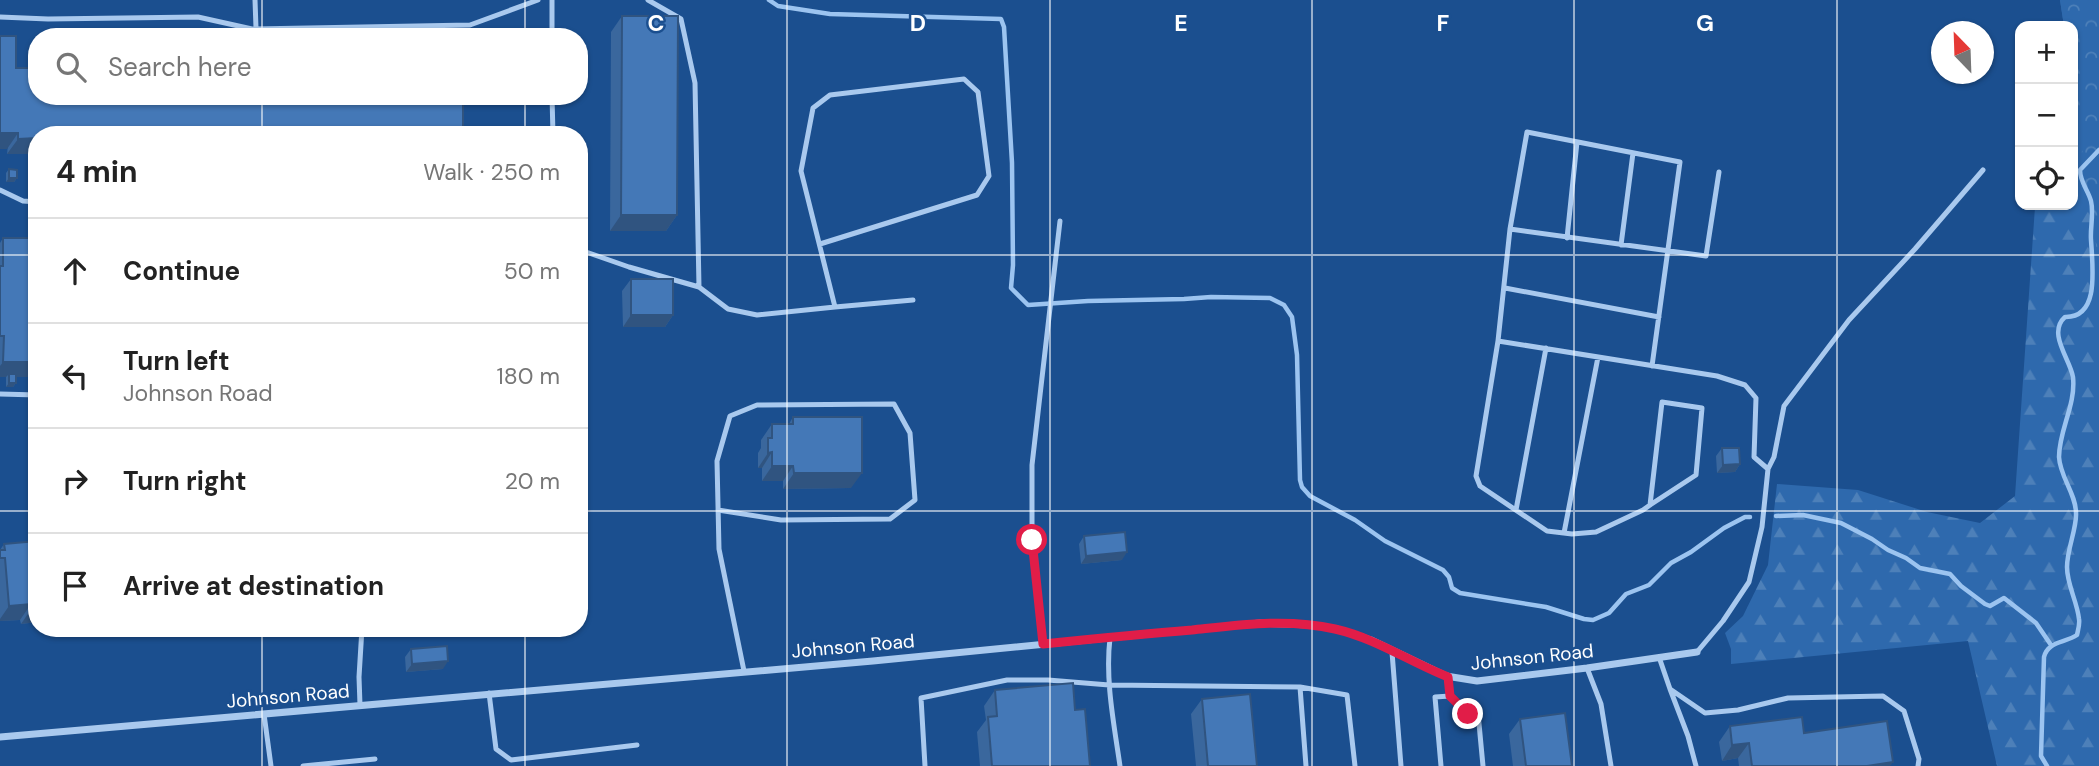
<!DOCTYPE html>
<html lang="en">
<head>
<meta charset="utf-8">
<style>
	:root { --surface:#fff; --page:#f6f6f6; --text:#222; --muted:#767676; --line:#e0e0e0 }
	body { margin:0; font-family:"DM Sans",sans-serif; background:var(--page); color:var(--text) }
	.controls { position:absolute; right:21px; top:21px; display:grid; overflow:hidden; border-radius:14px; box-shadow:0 2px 5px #0004 }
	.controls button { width:63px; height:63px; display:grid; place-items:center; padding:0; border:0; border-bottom:2px solid var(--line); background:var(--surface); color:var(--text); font:35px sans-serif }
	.compass { position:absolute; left:1931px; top:21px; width:63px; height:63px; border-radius:50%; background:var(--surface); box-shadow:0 2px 5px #0004; rotate:337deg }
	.stop { position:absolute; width:21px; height:21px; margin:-16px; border:5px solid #e11d48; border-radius:50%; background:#fff }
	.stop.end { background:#e11d48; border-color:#fff; box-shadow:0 2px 7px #0008 }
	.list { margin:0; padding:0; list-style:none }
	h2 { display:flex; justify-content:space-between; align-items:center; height:91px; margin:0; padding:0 28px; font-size:30px }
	h2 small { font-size:23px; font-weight:400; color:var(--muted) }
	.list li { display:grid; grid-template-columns:46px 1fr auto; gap:21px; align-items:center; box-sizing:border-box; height:105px; padding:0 28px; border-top:2px solid var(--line) }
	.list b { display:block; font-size:26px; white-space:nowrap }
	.list p { margin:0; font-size:23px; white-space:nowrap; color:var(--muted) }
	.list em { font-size:23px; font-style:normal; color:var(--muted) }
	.icon { flex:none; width:38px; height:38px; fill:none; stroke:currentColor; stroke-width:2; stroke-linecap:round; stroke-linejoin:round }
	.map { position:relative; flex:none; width:2099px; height:766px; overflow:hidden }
	.search { position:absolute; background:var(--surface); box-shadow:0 2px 5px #0004; left:28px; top:28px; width:560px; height:77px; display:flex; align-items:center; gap:18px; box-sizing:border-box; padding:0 24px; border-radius:28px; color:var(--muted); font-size:26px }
	.panel { position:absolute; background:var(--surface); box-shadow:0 2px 5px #0004; left:28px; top:126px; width:560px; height:511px; border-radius:28px }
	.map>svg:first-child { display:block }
	.forest { fill:url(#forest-firs) }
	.park { fill:url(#park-crowns) }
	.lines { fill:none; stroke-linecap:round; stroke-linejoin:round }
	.stream { stroke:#9cc4f0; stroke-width:4.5 }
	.service { stroke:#a9c9ee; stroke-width:5 }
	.minor { stroke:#a9c9ee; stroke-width:7 }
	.wall { fill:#3a679d }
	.shaded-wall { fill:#305480 }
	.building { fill:#4478b7; stroke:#305480; stroke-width:2 }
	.route { stroke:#e11d48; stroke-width:9 }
	.grid { fill:none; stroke:#fff; stroke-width:2; stroke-opacity:0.55 }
	.labels { text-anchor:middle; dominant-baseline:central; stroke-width:5; stroke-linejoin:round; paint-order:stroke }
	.street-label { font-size:19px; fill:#fff; stroke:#1b4f8f }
	.grid-label { font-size:23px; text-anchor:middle; font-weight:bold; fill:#fff; stroke:#1b4f8f; stroke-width:5; stroke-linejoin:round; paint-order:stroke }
</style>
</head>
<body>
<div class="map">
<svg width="2099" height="766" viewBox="0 0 2099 766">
	<defs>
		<pattern id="forest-firs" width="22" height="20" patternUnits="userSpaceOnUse" patternTransform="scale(1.75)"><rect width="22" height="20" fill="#2e69ad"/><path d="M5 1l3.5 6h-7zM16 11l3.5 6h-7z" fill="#4d80b9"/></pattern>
		<pattern id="park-crowns" width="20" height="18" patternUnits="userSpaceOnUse" patternTransform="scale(1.75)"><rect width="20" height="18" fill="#2e69ad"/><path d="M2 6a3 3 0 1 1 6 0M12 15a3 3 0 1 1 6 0" fill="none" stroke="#4d80b9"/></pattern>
	</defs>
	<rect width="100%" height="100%" fill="#1b4f8f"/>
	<!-- forest -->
	<path class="forest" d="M2060,0H2099V766H1997L1968,641L1731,664V649L1725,633L1743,616L1768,565L1777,484L1858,490L1927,512L1980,523L2015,496L2035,207V205H2073V26H2064Z"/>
	<!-- park -->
	<path class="park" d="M2060,0H2099V265L2073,87V26H2064Z"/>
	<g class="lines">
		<!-- stream -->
		<path class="stream" d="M769,0L778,6L830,14L1001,19L1004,27L1012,163L1013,265L1011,288L1028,305L1088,301L1184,299L1211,297L1270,298L1284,305L1292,317L1297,355L1300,480L1302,487L1310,496L1355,520L1385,541L1443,570L1449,577L1452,588L1460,593L1546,607L1584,619L1593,620L1609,613L1626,594L1649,585L1671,563L1691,552L1724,528L1745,517H1750
			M1776,516L1803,515L1841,523L1872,539L1888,550L1906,558L1920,568L1950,574L1961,586L1985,604L1990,606L2004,598L2036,623L2051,645
			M2047,766L2041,756L2044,657C2048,641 2065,643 2077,635C2078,630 2080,624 2079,619C2077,601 2067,585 2067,567C2067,549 2077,528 2076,513C2076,494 2060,477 2059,457C2059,430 2076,405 2073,377C2070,359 2047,333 2065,317C2099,318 2093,271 2091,240C2090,228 2094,213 2091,201C2088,190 2080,182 2080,170L2099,150"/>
		<!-- service -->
		<path class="service" d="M255,0L256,28
			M552,0V37
			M0,17L48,19L198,17L252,29L470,25L538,0
			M552,96L553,135
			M0,190L23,201L37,202
			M1510,229L1706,256L1719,172
			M1567,238L1577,142
			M1621,245L1633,153
			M579,247L586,252L629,267L699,287L695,83L681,19L648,0
			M699,287L728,309L757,315L835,307L801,171L813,108L830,95L964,79L978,92L989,176L977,195L820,244
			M1505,288L1659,317
			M835,307L913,300
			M1498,341L1476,476L1480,486L1547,531L1572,534L1596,532L1643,510L1650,505L1696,475L1702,408L1662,402L1650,505
			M1652,366L1680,162L1527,132L1510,229L1498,341L1717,376L1745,385L1756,398L1754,457L1768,469L1762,527L1749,582L1723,621L1697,652
			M0,394L37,395
			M1768,469L1774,457L1784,406L1849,320L1915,249L1983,170
			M718,510L781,520L890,519L915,500L910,433L894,404L757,405L730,416L717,461L719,549L744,671
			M1516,510L1546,348
			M1564,533L1598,357
			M1110,638C1105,680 1114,724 1120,766
			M1043,644L1032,540V465L1060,221
			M1392,652L1401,766
			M1659,657L1670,689
			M1587,668L1601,704L1611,766
			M1448,677L1450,696L1468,714L1478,713L1483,766
			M1300,687L1306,766
			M489,693L496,749L511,760L637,745
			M360,705L359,677L362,628
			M264,714L271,766
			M303,766L375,759
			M925,766L921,698L1007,680H1048L1109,685L1300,687L1347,695L1355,766
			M1441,766L1435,697L1450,696
			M1696,766L1688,736L1670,689L1705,713L1738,710L1788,698L1883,696L1904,711L1919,759L1918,766"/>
		<!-- minor -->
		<path class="minor" d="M0,737L873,661L1260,623L1312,625L1337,629L1371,640L1446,676L1477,681L1587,668L1697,652"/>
	</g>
	<!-- wall -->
	<path class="wall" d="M622,16L677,215L666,231H610L611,32Z
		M16,68L37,135V154H7Z
		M9,169L17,178L14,182H6V173Z
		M3,238L37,377H16V383L13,387H6V377H0V243Z
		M631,279L673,315L665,327H623L622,291Z
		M793,417L851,488L783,489V481H762V468H758V453L761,448V440L772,424H789Z
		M1722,448L1740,464L1735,472L1717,473L1716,456Z
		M1084,536L1122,560L1081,564L1079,544Z
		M37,538V622L21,624L20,620L0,621V550L4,544L35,541Z
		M411,649L443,669L406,672L405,657Z
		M995,690L1075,710L1090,766H980L977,732L986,720L984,706Z
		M1202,699L1257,766H1196L1191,714Z
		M1520,719L1572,766H1513L1509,734Z
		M1730,726L1804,733L1890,766H1739L1738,758L1722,761L1719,742Z"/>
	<!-- shaded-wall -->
	<path class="shaded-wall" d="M0,133H18L7,149H0Z
		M37,138V154H7L18,139Z
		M9,178H17L14,182H6Z
		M621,215H677L666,231H610Z
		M631,315H673L665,327H623Z
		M3,362H37V377H9V374L6,377H0V366Z
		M9,383H16L13,387H6Z
		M772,452L762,468H758L768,453Z
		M1740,464L1735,472L1717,473L1723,465Z
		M772,466H793L783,481H762Z
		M794,473H862L851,488L783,489Z
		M1127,552L1122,560L1081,564L1086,556Z
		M31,604L20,620L0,621V619L9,606Z
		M32,608H37V622L21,624Z
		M448,661L443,669L406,672L412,664Z
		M1749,743L1738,758L1722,761L1732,745Z
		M1893,762L1890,766H1867Z"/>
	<!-- building -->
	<path class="building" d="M622,16H678L677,215H621Z
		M0,36H16V68H37V96H463V135H37V138L18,139V133H0Z
		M9,169L17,170V178H9Z
		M3,238H37V362H3L4,336H0V266H3Z
		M631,279H673V315H631Z
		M9,374H16V383H9Z
		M793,417H862V473H794L793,466H772V452L768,453V438H772V424H793Z
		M1722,448H1739L1740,464L1723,465Z
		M1125,532L1127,552L1086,556L1084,536Z
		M37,541V608H32L31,604L9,606L5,558H0V550H5L4,544Z
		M447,646L448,661L412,664L411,649Z
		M1073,683L1075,710L1085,709L1090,766H992L988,717L997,716L995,690Z
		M1250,694L1257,766H1208L1202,699Z
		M1565,713L1572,766H1526L1520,719Z
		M1802,717L1804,733L1887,721L1893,762L1867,766H1752L1749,743L1732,745L1730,726Z"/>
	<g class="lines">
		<!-- route -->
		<path class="route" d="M1032,540L1043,644C1092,639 1142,634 1192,630C1239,625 1287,618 1335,629C1375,638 1410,662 1448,677L1450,696L1468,714"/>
	</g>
	<!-- grid -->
	<path class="grid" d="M262,0V37M525,0V37M787,0V766M1050,0V766M1312,0V766M1574,0V766M1837,0V766M262,96V135M525,96V135M0,255H37M579,255H2099M0,511H37M579,511H2099M262,628V766M525,628V766"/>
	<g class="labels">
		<!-- street labels -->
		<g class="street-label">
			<text transform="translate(853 646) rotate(-5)">Johnson Road</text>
			<text transform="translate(1532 657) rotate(-6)">Johnson Road</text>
			<text transform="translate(288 696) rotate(-5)">Johnson Road</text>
		</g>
	</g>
	<g class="grid-label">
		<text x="656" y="31">C</text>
		<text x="918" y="31">D</text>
		<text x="1181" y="31">E</text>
		<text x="1443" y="31">F</text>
		<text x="1705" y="31">G</text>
	</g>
</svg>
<div class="controls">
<button>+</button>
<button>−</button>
<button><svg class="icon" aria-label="locate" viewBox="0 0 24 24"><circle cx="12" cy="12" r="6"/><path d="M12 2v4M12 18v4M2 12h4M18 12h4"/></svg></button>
</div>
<svg class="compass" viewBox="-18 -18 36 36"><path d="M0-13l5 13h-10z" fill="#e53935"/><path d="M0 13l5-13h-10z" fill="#767676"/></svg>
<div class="stop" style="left:1032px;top:540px"></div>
<div class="stop end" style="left:1468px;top:714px"></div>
<div class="search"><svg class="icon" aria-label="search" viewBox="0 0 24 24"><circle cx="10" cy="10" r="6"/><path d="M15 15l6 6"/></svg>Search here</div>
<section class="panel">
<h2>4 min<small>Walk · 250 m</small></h2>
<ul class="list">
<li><svg class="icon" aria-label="ahead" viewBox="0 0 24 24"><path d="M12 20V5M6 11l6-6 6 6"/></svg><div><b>Continue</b></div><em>50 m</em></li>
<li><svg class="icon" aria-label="left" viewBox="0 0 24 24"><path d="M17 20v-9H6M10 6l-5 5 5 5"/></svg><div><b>Turn left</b><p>Johnson Road</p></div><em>180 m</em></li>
<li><svg class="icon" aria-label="right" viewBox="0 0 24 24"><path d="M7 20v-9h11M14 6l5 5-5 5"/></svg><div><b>Turn right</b></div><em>20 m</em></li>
<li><svg class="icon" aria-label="arrive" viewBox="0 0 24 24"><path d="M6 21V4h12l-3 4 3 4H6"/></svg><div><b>Arrive at destination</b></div></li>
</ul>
</section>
</div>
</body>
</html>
